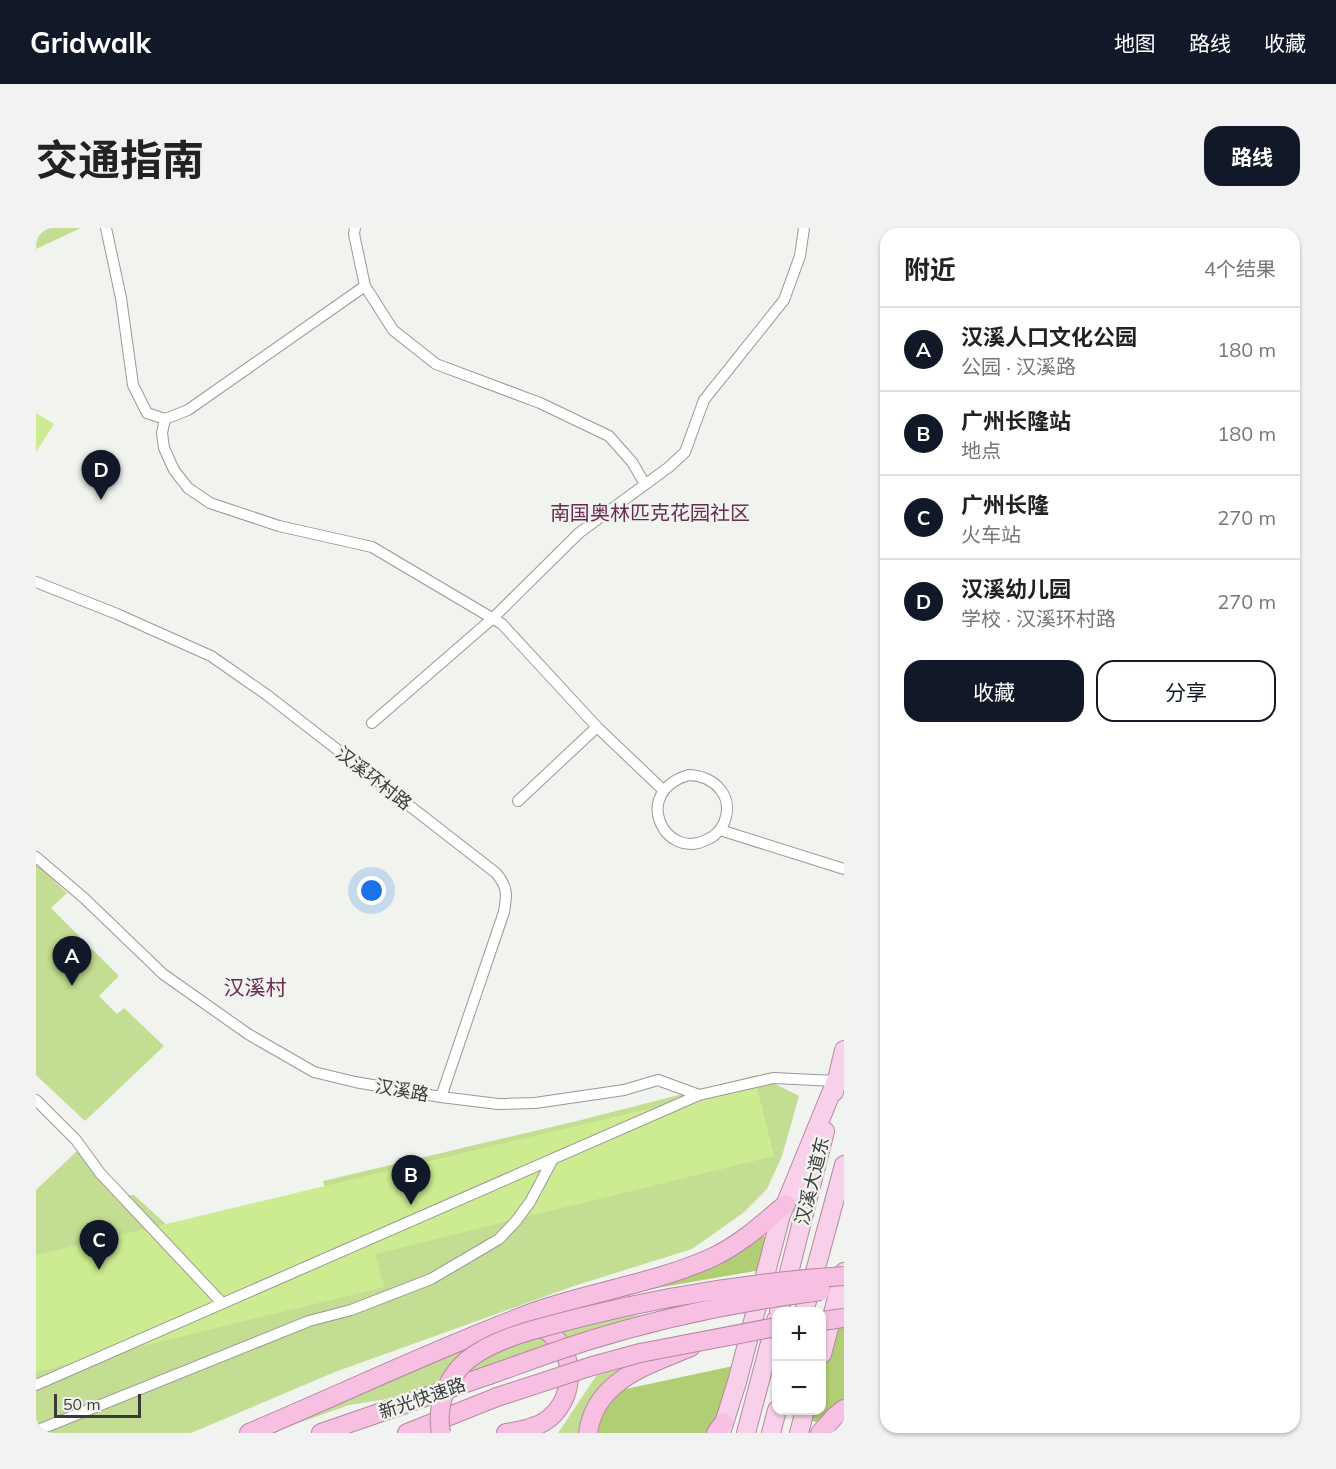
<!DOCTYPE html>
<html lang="zh">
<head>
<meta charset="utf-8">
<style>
	:root { --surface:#fff; --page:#f2f2f2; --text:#222; --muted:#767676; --line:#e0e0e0; --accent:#111827 }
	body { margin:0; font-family:Mulish,"Noto Sans SC",sans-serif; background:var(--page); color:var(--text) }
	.controls { position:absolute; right:18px; bottom:18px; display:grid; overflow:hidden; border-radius:12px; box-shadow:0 2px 4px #0004 }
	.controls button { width:54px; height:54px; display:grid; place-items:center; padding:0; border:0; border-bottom:2px solid var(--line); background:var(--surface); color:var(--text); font:30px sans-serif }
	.scale { position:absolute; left:18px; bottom:15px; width:87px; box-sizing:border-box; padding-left:6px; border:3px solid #3a3a39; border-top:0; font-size:16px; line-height:21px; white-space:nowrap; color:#3a3a39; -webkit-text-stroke:4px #f1f3ef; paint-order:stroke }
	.you { position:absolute; left:336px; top:663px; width:21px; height:21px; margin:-15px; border:4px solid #fff; border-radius:50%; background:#1a73e8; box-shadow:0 0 0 9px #1a73e833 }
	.badge { display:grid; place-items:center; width:39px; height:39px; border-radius:50%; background:var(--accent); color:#fff; font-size:20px; font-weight:700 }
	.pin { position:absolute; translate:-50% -50px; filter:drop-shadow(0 2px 3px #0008) }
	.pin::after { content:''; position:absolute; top:32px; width:21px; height:18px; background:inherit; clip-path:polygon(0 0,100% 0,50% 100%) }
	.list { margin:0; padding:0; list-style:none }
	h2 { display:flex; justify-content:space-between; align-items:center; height:78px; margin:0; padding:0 24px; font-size:26px }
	h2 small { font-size:20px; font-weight:400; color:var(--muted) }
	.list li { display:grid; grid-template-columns:39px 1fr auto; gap:18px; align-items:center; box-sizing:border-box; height:84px; padding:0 24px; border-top:2px solid var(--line) }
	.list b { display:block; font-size:22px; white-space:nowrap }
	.list p { margin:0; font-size:20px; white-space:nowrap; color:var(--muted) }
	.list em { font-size:20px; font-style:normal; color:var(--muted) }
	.actions { display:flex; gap:12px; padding:18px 24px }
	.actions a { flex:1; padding:14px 0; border:2px solid var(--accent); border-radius:18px; text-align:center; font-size:21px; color:var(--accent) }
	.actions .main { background:var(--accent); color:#fff }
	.map { position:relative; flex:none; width:808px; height:1205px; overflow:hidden; border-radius:18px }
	header { display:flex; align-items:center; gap:36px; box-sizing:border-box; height:84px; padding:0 30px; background:var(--accent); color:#fff }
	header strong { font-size:28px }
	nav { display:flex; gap:33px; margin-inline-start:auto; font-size:21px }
	.intro { display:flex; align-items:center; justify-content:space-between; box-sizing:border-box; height:144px; padding:0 36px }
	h1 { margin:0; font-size:42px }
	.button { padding:15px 27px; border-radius:18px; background:var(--accent); color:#fff; font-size:21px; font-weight:700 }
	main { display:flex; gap:36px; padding:0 36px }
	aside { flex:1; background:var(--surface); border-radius:18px; box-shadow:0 2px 4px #0004 }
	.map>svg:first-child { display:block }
	.green { fill:#c3dd92 }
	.forest { fill:#b1ce74 }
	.building { fill:#cdec91 }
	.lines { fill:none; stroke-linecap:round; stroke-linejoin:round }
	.minor-casing { stroke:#989995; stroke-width:12 }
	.primary-casing { stroke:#b487a2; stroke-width:20 }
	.trunk-casing { stroke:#b487a2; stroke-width:20 }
	.minor { stroke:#fff; stroke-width:10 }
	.primary { stroke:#f9d0e9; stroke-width:18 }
	.trunk { stroke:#f7c0e2; stroke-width:18 }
	.trunk-bridge-casing { stroke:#b487a2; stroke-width:20; stroke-linecap:butt }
	.trunk-bridge { stroke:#f7c0e2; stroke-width:18 }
	.labels { text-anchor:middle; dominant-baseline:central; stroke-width:5; stroke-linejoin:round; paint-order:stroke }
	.street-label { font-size:18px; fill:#3a3a39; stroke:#f1f3ef }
	.neighbourhood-label { font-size:20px; fill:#682c53; stroke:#f1f3ef }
	.quarter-label { font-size:21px; fill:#682c53; stroke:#f1f3ef }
</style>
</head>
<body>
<header>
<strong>Gridwalk</strong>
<nav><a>地图</a><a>路线</a><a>收藏</a></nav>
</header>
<div class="intro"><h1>交通指南</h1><a class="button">路线</a></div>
<main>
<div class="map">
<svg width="808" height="1205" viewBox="0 0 808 1205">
	<rect width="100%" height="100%" fill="#f1f3ef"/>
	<!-- green -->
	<path class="green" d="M0,0H45L0,21Z
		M0,636L31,665L15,680L83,748L63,768L81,786L88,780L128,818L49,893L0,847Z
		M721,847L763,868L746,928L731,961L707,985L656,1021L538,1058L299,1144L155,1205H0V962L42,922L83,968L98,967L167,1030L298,995L287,953L541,893Z
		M605,1087L351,1171L313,1177L248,1200L239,1205H224L440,1115L568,1090Z
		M587,1140C562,1160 547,1173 542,1205H522L560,1148Z"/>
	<!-- forest -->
	<path class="forest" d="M725,1007L732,1010L725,1042L609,1062C650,1048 692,1036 725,1007Z
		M808,1063V1172L783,1195L773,1192L776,1183L786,1182V1149Z
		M697,1138L683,1185L672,1205H561L569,1179L585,1162Z"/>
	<!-- building -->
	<path class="building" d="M0,185L18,196L0,224Z
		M720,855L738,928L339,1026L348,1059L0,1144V1027Z"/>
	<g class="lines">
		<!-- minor casing -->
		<g class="minor-casing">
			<path id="minor" d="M70,0L85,70L97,157L111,185L129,191L152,182L329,58
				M319,0L318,6L329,58L357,102L400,136L504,175L573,208L596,234L609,256
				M129,191L126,205L128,220L138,242L152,260L174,275L243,298L336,319L466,396L561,499L626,561
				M0,354L81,386L175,428L231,467L460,645C472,659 471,667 468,684L405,869
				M336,495L457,390L543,305L633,239L649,224L668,172L748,72L764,28L768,0
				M653,547C679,548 700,569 687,597C683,604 678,609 670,612C629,633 594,564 653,547Z
				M482,573L561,499
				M684,602L808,641
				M0,629L48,670L127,746L212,806L278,844L319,854L405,869L462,876L499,875L588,862L622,852L663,867L737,850L800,853
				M0,872L40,912L64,945L186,1075
				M0,1157L663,867
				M0,1203L273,1093L315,1082L395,1051L463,1011L480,993L494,974L517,931"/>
		</g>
		<!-- primary casing -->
		<g class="primary-casing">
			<path id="primary" d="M798,864L808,822
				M743,1084L789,903
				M768,1084L808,937
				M786,1126L808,1044
				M685,1205L701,1154L745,987L800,853
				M710,1205L740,1092
				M735,1205L741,1182
				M763,1205L769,1182"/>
		</g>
		<!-- trunk casing -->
		<g class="trunk-casing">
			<path id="trunk" d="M213,1205C308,1165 401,1120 498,1084C557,1063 620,1055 677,1029C705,1016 727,995 750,976
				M285,1205L453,1147
				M371,1205L461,1169
				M470,1205C483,1203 500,1200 511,1192C537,1173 541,1131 518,1109C511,1101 503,1098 493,1100
				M552,1205C559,1152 612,1137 655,1119
				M680,1205L688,1194
				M784,1205L799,1188L808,1181"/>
		</g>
		<!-- minor -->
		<use href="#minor" class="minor"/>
		<!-- primary -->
		<use href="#primary" class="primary"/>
		<!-- trunk -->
		<use href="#trunk" class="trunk"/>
		<!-- trunk-bridge casing -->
		<g class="trunk-bridge-casing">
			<path id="trunk-bridge" d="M786,1093L808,1090
				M453,1147C485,1136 516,1124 548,1114C624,1090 707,1073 785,1063
				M461,1169L553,1139L604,1125L740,1099
				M405,1205C399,1173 415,1140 443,1124C473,1106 509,1099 542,1090C629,1068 718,1054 808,1048"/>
		</g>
		<!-- trunk-bridge -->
		<use href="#trunk-bridge" class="trunk-bridge"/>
	</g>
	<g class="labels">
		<!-- street labels -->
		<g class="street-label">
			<text transform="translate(338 550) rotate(38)">汉溪环村路</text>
			<text transform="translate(366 862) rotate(10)">汉溪路</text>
			<text transform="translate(776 953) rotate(-76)">汉溪大道东</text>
			<text transform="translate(386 1170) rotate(-19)">新光快速路</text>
		</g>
		<!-- neighbourhood labels -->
		<g class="neighbourhood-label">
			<text x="614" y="284">南国奥林匹克花园社区</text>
		</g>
		<!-- quarter labels -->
		<g class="quarter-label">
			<text x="219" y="759">汉溪村</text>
		</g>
	</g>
</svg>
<div class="controls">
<button>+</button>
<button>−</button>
</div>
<div class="scale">50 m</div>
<div class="you"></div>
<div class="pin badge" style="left:36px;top:758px">A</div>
<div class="pin badge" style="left:375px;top:977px">B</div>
<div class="pin badge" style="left:63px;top:1042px">C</div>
<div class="pin badge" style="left:65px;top:272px">D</div>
</div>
<aside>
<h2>附近<small>4个结果</small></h2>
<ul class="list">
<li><span class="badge">A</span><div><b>汉溪人口文化公园</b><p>公园 · 汉溪路</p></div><em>180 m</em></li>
<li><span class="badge">B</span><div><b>广州长隆站</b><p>地点</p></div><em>180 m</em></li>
<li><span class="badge">C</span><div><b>广州长隆</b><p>火车站</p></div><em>270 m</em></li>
<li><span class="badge">D</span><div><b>汉溪幼儿园</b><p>学校 · 汉溪环村路</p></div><em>270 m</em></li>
</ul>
<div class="actions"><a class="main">收藏</a><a>分享</a></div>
</aside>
</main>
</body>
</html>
